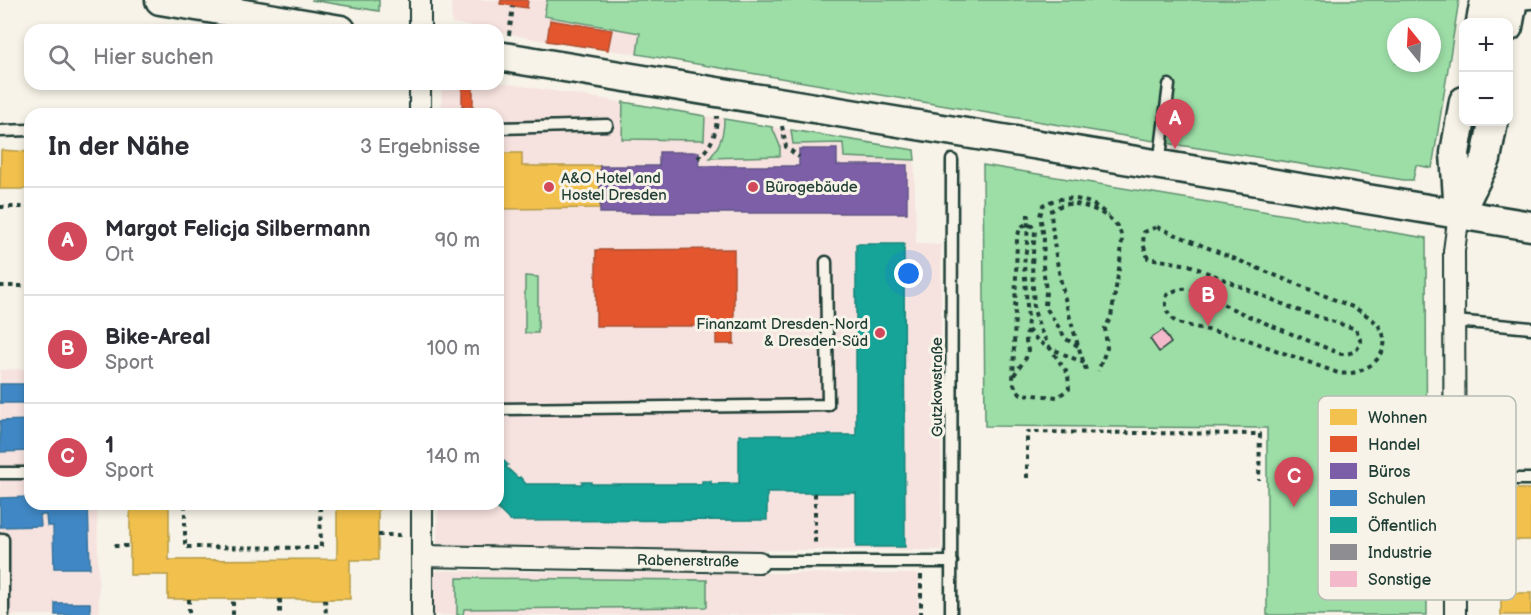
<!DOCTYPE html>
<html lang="de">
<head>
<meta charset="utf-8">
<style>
	:root { --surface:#fff; --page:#f7f7f7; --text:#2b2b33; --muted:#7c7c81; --line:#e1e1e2; --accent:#d1495b }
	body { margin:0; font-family:"Balsamiq Sans",sans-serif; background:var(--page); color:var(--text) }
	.controls { position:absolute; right:18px; top:18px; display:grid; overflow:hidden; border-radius:12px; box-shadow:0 3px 9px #0003 }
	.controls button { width:54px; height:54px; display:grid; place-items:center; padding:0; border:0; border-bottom:2px solid var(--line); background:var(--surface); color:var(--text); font:30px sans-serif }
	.compass { position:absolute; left:1387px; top:18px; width:54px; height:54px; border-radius:50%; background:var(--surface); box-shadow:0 3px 9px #0003; rotate:342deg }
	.you { position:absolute; left:909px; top:274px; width:21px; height:21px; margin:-15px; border:4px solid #fff; border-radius:50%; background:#1a73e8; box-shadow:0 0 0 9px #1a73e833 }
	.badge { display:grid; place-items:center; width:39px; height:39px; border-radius:50%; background:var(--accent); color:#fff; font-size:20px; font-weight:700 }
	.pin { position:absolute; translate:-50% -50px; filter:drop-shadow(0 2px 3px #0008) }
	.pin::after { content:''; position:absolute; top:32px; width:21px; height:18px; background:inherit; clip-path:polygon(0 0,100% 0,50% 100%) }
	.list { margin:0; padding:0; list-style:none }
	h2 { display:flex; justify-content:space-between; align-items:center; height:78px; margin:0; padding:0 24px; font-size:26px }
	h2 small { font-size:20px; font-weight:400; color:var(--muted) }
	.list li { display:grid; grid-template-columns:39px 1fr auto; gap:18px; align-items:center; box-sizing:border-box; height:108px; padding:0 24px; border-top:2px solid var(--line) }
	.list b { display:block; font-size:22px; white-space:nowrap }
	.list p { margin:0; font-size:20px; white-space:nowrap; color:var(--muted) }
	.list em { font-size:20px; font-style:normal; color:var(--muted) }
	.icon { flex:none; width:33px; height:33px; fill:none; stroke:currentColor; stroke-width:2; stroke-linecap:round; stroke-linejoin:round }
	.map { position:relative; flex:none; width:1531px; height:615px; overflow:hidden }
	.search { position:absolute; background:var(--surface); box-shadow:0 3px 9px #0003; left:24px; top:24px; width:480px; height:66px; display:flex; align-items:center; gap:15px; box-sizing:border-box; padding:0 21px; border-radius:18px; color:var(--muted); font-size:22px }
	.panel { position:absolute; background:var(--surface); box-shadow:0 3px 9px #0003; left:24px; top:108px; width:480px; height:402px; border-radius:18px }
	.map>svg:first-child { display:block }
	.built { fill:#f6e2df }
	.green { fill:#9ddea7; stroke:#5e8e6e; stroke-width:1.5; fill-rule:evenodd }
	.homes { fill:#f2c14e; stroke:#b39946; stroke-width:1.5 }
	.shops { fill:#e4572e; stroke:#a94f30; stroke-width:1.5 }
	.offices { fill:#7b5ea7; stroke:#5f5484; stroke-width:1.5 }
	.schools { fill:#3f88c5; stroke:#35729a; stroke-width:1.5 }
	.public { fill:#17a398; stroke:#19847a; stroke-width:1.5 }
	.building { fill:#f3b9ca; stroke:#1f3d34; stroke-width:1.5 }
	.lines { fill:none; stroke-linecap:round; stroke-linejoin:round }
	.lane-casing { stroke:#1f3d34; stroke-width:15 }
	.street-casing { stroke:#1f3d34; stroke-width:24 }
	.secondary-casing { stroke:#1f3d34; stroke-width:33 }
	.path { stroke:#1f3d34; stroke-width:4; stroke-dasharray:4.5 4.5; stroke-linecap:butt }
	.lane { stroke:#f7f3e8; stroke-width:10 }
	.street { stroke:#f7f3e8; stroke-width:20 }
	.secondary { stroke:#f7f3e8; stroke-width:28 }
	.poi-dot { fill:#d1495b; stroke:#f7f3e8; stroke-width:2 }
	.labels { text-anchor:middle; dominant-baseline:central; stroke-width:6; stroke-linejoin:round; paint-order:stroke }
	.poi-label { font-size:15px; fill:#1f3d34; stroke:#f7f3e8; text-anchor:start }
	.street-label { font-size:15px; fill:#1f3d34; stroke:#f7f3e8 }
	.key { fill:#f7f3e8; stroke:#b6bcb2; stroke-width:1.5 }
	.key-label { font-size:16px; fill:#1f3d34 }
</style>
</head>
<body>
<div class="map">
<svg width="1531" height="615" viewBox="0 0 1531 615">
	<rect width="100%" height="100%" fill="#f7f3e8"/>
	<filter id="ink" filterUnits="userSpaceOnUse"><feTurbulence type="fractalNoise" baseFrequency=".0167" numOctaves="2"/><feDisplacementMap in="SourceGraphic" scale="12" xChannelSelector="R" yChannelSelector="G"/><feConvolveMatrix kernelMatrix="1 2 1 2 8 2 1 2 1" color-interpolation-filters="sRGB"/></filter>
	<g filter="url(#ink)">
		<!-- built -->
		<path class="built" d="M451,0H547L544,16L640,33L637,54L541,40L498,32V30L452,23Z
			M498,82L914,150L916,244L941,245V550H437L438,504H498V114H441L442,86L444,84H498Z
			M30,369V504H97L99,615H0V370Z
			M434,571L919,574L918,615H431Z"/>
		<!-- green -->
		<path class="green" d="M311,0H379V11Z
			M547,0H1459L1432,168L1416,165L1413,180H1404L1172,144L637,54L640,33L544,16ZM1396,27H1432V63H1396Z
			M623,102L705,116L704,140L622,139Z
			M724,119L772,127L780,146V156L710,158C720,145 724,135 724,119Z
			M791,130L914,150L915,160L844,157L843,143L793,144Z
			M983,165L1426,238L1427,615H1267V428L985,426Z
			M525,276L538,277V333H525Z
			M457,578L707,580V607L464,609L463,615H457Z"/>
		<!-- homes -->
		<path class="homes" d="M1,150L30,152V189H0Z
			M498,153H522V166H600V208L498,209Z
			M1495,489H1531V540H1494Z
			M130,504H169V560L337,559V504H378V560H350V599H168V575H130Z
			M1501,593H1531V615H1501Z"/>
		<!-- shops -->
		<path class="shops" d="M501,0H528L527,8L500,4Z
			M550,20L612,30L608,50L547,41Z
			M462,87L473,88V106H462Z
			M734,249V344H716V326H596V250Z"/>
		<!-- offices -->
		<path class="offices" d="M799,149H837V165H907V213H600V166H659V152H699V166H799Z"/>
		<!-- schools -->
		<path class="schools" d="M0,384H24V403H0Z
			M30,420V451L0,452V421Z
			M30,497V504H88L90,568H54L53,526H47L46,515H40L41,526L0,527V498Z
			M55,603H90V615H55Z"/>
		<!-- public -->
		<path class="public" d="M856,244H904L905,547H856V493H767V520L510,521L493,504H498V422L500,459L501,458L508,465L506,467L518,478L520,477L526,484H582V482H591V484H702V481H711V484L739,483V435H856Z"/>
		<!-- building -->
		<path class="building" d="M1163,330L1171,343L1159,352L1150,339Z"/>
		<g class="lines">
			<!-- lane casing -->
			<g class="lane-casing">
				<path id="lane" d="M1513,4L1531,3
					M498,128L607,125
					M0,131L30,130
					M1159,165L1169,85
					M1455,321L1531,328
					M498,409L828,405L826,262
					M0,473H30
					M1455,479H1531
					M3,539V615
					M759,562H952
					M951,615L952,160"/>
			</g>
			<!-- street casing -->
			<g class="street-casing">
				<g id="street">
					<path d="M420,30V0"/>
					<path d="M420,114V84"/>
					<path d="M422,504V615"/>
					<path id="s1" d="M422,556L759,562"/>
					<path d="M1455,615L1454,251L1459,214"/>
				</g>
			</g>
			<!-- secondary casing -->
			<g class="secondary-casing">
				<path id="secondary" d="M160,0L341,30
					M1481,22L1485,0
					M1508,27L1513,0
					M498,56L1531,226
					M1459,214L1455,153L1464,101
					M1459,214L1486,159L1493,122"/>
			</g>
			<!-- path -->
			<path class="path" d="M509,35L513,6
				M782,126L786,147L799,157
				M698,158C712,145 716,136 717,116
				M0,207H30
				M1157,227L1355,308C1363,313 1372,318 1378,325C1399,352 1364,378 1338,373L1243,338L1177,323C1167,315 1164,308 1167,295C1175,290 1180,288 1190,289L1248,316L1341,354C1351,354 1357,352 1361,342L1356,329L1297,310L1189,265L1148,258L1143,244L1144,232Z
				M0,286H30
				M1028,330L1039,342L1050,348L1068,374L1069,389L1057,397L1021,394L1016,389L1013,382L1017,239L1020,228L1026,224L1032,226L1035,231L1032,264L1034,310L1040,329L1050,348L1084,363
				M1078,346L1066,339L1045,306L1046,291L1043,266L1044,237L1040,216L1043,205C1065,193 1091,198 1108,216
				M1086,370C1069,319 1054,265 1051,211C1064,202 1075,202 1090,208C1103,213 1116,220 1121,234C1125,243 1113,303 1111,317L1105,328L1107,348L1098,371
				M1014,375L1026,358L1028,350L1026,341L1028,320L1024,264L1027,245L1028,214
				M1027,478V432L1260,434L1259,480
				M815,493V547
				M185,504V547L321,548L320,504
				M43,505V504
				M378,535H404
				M114,546H130
				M921,575V615
				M189,599V615
				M280,599V615
				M325,599L326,615
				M233,615V599"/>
			<!-- lane -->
			<use href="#lane" class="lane"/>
			<!-- street -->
			<use href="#street" class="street"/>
			<!-- secondary -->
			<use href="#secondary" class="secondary"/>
		</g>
	</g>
	<!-- markers -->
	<g class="poi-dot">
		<circle cx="549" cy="187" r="6"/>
		<circle cx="753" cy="187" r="6"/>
		<circle cx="880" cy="333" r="6"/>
	</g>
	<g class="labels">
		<!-- poi labels -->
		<g class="poi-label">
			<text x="561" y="178">A&amp;O Hotel and<tspan x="561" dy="17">Hostel Dresden</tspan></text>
			<text x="765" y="187">Bürogebäude</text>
			<text x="868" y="324" text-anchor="end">Finanzamt Dresden-Nord<tspan x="868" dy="17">&amp; Dresden-Süd</tspan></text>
		</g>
		<!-- street labels -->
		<g class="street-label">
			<text transform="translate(937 387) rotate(-90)">Gutzkowstraße</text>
			<text stroke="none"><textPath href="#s1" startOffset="266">Rabenerstraße</textPath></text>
		</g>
	</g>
	<!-- legend -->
	<rect x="1318" y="396" width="198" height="204" rx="9" class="key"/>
	<rect x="1330" y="409" width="27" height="16" fill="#f2c14e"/>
	<rect x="1330" y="436" width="27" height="16" fill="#e4572e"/>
	<rect x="1330" y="463" width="27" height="16" fill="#7b5ea7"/>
	<rect x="1330" y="490" width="27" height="16" fill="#3f88c5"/>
	<rect x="1330" y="517" width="27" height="16" fill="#17a398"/>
	<rect x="1330" y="544" width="27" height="16" fill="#8d8d92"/>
	<rect x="1330" y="571" width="27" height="16" fill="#f3b9ca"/>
	<g class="key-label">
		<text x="1368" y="423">Wohnen</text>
		<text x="1368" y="450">Handel</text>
		<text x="1368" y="477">Büros</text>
		<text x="1368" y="504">Schulen</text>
		<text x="1368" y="531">Öffentlich</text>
		<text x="1368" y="558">Industrie</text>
		<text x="1368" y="585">Sonstige</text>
	</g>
</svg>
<div class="controls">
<button>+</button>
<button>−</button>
</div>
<svg class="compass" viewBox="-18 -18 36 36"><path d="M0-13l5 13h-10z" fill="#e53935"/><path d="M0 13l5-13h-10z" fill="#7c7c81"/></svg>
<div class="you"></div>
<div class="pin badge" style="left:1175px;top:149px">A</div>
<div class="pin badge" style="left:1208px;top:326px">B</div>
<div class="pin badge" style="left:1294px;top:507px">C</div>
<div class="search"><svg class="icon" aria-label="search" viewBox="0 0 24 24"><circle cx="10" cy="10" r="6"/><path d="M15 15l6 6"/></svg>Hier suchen</div>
<section class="panel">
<h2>In der Nähe<small>3 Ergebnisse</small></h2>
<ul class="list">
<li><span class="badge">A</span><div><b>Margot Felicja Silbermann</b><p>Ort</p></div><em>90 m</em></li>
<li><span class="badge">B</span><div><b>Bike-Areal</b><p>Sport</p></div><em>100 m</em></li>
<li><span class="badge">C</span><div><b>1</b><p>Sport</p></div><em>140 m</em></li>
</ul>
</section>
</div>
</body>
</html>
